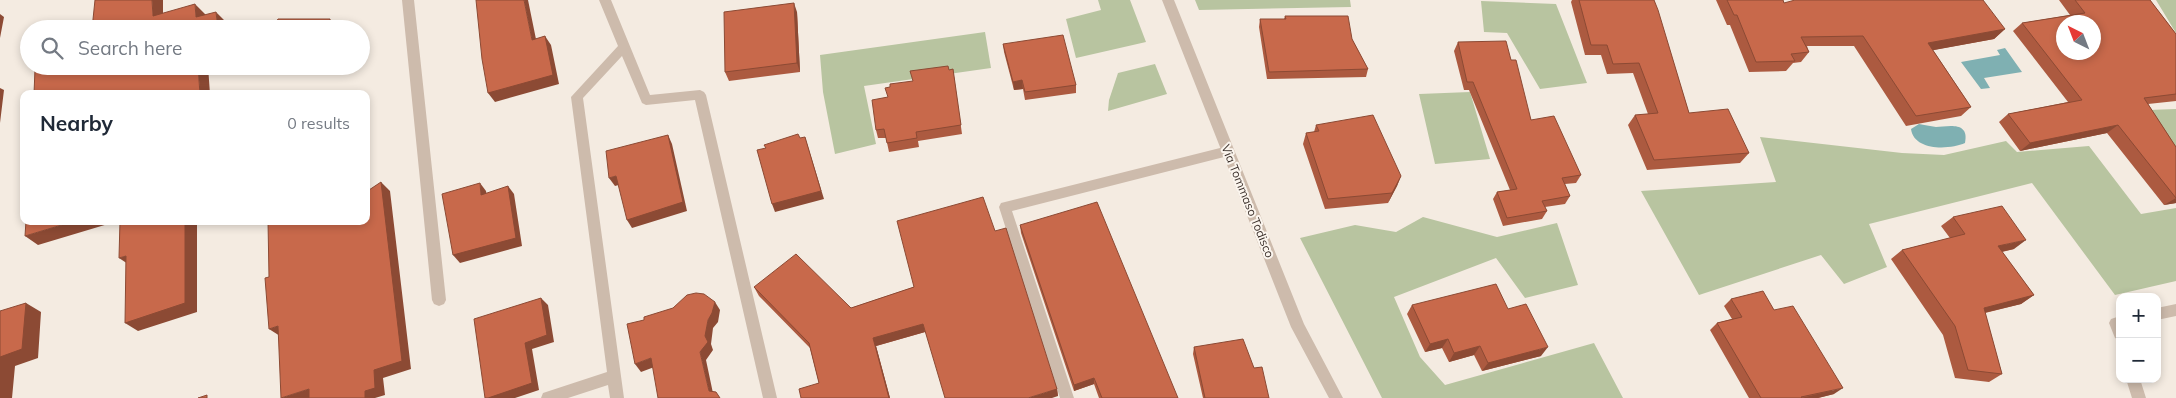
<!DOCTYPE html>
<html lang="en">
<head>
<meta charset="utf-8">
<style>
	:root { --surface:#fff; --page:#f6f6f7; --text:#1f2937; --muted:#747a83; --line:#e0e1e3 }
	body { margin:0; font-family:Mulish,sans-serif; background:var(--page); color:var(--text) }
	.controls { position:absolute; right:15px; bottom:15px; display:grid; overflow:hidden; border-radius:10px; box-shadow:0 2px 8px #0003 }
	.controls button { width:45px; height:45px; display:grid; place-items:center; padding:0; border:0; border-bottom:1px solid var(--line); background:var(--surface); color:var(--text); font:25px sans-serif }
	.compass { position:absolute; left:2056px; top:15px; width:45px; height:45px; border-radius:50%; background:var(--surface); box-shadow:0 2px 8px #0003; rotate:318deg }
	.list { margin:0; padding:0; list-style:none }
	h2 { display:flex; justify-content:space-between; align-items:center; height:65px; margin:0; padding:0 20px; font-size:21px }
	h2 small { font-size:16px; font-weight:400; color:var(--muted) }
	.icon { flex:none; width:28px; height:28px; fill:none; stroke:currentColor; stroke-width:2; stroke-linecap:round; stroke-linejoin:round }
	.map { position:relative; flex:none; width:2176px; height:398px; overflow:hidden }
	.search { position:absolute; background:var(--surface); box-shadow:0 2px 8px #0003; left:20px; top:20px; width:350px; height:55px; display:flex; align-items:center; gap:12px; box-sizing:border-box; padding:0 18px; border-radius:28px; color:var(--muted); font-size:19px }
	.panel { position:absolute; background:var(--surface); box-shadow:0 2px 8px #0003; left:20px; top:90px; width:350px; height:135px; border-radius:10px }
	.map>svg:first-child { display:block }
	.green { fill:#b8c4a0 }
	.water { fill:#7fb0b2 }
	.lines { fill:none; stroke-linecap:round; stroke-linejoin:round }
	.service { fill:#cdbbac; fill-rule:evenodd }
	.minor { fill:#cdbbac; fill-rule:evenodd }
	.wall { fill:#ac5a40 }
	.shaded-wall { fill:#8c4a34 }
	.building { fill:#c8694b; stroke:#8c4a34; fill-rule:evenodd }
	.labels { text-anchor:middle; dominant-baseline:central; stroke-width:4; stroke-linejoin:round; paint-order:stroke }
	.street-label { font-size:12px; fill:#3b302b; stroke:#fbf5ee }
</style>
</head>
<body>
<div class="map">
<svg width="2176" height="398" viewBox="0 0 2176 398">
	<rect width="100%" height="100%" fill="#f4ebe1"/>
	<!-- green -->
	<path class="green" d="M1098,0H1130L1146,42L1076,58L1066,19L1101,10Z
		M1195,0H1350L1351,7L1199,10Z
		M2156,0H2176V33Z
		M1481,1L1556,4L1587,83L1540,89L1507,33L1484,32Z
		M985,32L991,68L864,86L876,144L835,154L823,92L820,55Z
		M1155,64L1167,94L1108,111L1109,100L1118,73Z
		M1470,92L1490,159L1435,164L1419,94Z
		M2176,109V150L2148,110Z
		M1760,137L1902,153L1944,155L2006,141L2017,152L2089,146L2141,214L2176,208V281L2115,295L2032,183L1869,224L1887,267L1844,284L1821,255L1699,295L1641,191L1776,182Z
		M1423,217L1497,237L1557,223L1578,285L1525,298L1496,258L1394,297L1420,357L1445,385L1594,343L1623,398H1382L1300,238L1355,225L1396,232Z"/>
	<!-- water -->
	<path class="water" d="M2005,48L2022,72L1984,78L1990,88L1981,89L1961,62L2000,55L1997,50Z
		M1919,124C1924,125 1930,126 1936,127C1946,127 1970,120 1965,143C1949,150 1914,151 1911,129Z"/>
	<g class="lines">
		<!-- service -->
		<path class="service" d="M402,0H414L446,300L444,304L439,306L434,304L432,300Z
			M599,0H611L650,95L700,90L704,92L706,95L777,398H763L695,100L646,105L642,103L622,56L583,98L624,398H610L608,385L568,398H541L543,393L607,372L571,97L618,46Z
			M1228,146L1232,147L1234,151L1232,155L1228,156L1012,211L1074,398H1060L999,207L1001,203Z"/>
		<!-- minor -->
		<path class="minor" d="M1162,0H1174L1304,324L1343,398H1329L1291,327Z
			M2176,304V316L2157,320V308Z
			M2120,316V340L2115,338L2109,323L2111,319Z
			M2126,379H2140L2146,398H2132Z"/>
	</g>
	<!-- wall -->
	<path class="wall" d="M1572,0H1654L1689,113L1749,153L1740,163L1647,170L1628,125L1635,115L1648,114L1633,73L1607,74L1601,55H1585L1571,2Z
		M1716,0H1783L1784,3L2005,29L1994,39L1933,50L1971,107L1961,116L1906,126L1854,46H1807L1809,52L1801,62L1793,63L1786,71L1749,72L1730,25H1727Z
		M2059,0H2150L2176,34V101L2148,104L2176,147V203L2164,205L2107,133L2020,151L1999,122L2008,114L2068,102L2013,31L2022,23L2070,15Z
		M797,12L800,72L729,81L725,72Z
		M1285,16L1352,39L1368,69L1366,77L1267,79L1259,27L1260,19H1284Z
		M1458,42L1511,60L1531,120L1581,175L1576,183L1565,184L1570,196L1565,204L1545,207L1547,211L1542,219L1503,226L1493,199L1497,192L1510,190L1469,90H1464L1454,51Z
		M1003,44L1076,85V93L1025,100L1023,89L1014,90L1004,52Z
		M266,66H307L304,74L273,73Z
		M953,69L962,134L918,141L919,147L889,152L886,138H878L876,130L888,97L913,81Z
		M1316,125L1401,176L1397,186L1388,203L1325,209L1303,144L1306,133L1314,132Z
		M1953,217L2014,249L2002,252L2034,295L2021,304L1985,313L2002,374L1989,382L1955,378L1943,335L1891,259L1902,250L1950,238L1941,226Z
		M1020,225L1178,398H1099L1094,384L1074,391L1021,233Z
		M995,231L1057,389L1058,396L925,332L876,346L890,398H801L819,383L810,348L759,296L754,287L851,308L914,287Z
		M1731,299L1774,310L1834,394L1818,398H1749L1710,330L1717,323L1732,319L1724,306Z
		M1412,305L1508,309L1541,356L1482,371L1474,355L1449,362L1442,348L1425,352L1407,314Z
		M1194,347L1254,368L1269,398H1203L1193,354Z"/>
	<!-- shaded-wall -->
	<path class="shaded-wall" d="M152,0H163V27L153,16Z
		M524,0H528L538,49L532,40Z
		M794,3L797,12L800,72L797,63Z
		M195,4L205,14L206,28L196,17Z
		M216,12L226,22L227,29H218Z
		M0,14L4,17L0,38Z
		M330,19L337,27L336,29H325Z
		M2005,29L1994,39L1918,53L1928,43Z
		M545,36L551,45L559,84L495,102L488,93Z
		M198,66H208L210,94H200Z
		M297,66H307L304,74Z
		M1022,80L1023,89L1014,90L1013,82Z
		M0,88L4,90L0,123Z
		M2118,125L2107,133L2020,151L2030,143Z
		M668,135L672,144L687,211L632,228L627,220Z
		M805,137L824,199L775,212L772,204Z
		M616,176L622,184L615,186L609,178Z
		M1401,176L1397,186L1388,203L1392,193Z
		M366,181L369,184L371,204L366,200Z
		M381,182L390,191L411,369L383,378L385,395L375,398H365V391L374,370Z
		M480,183L486,191L488,203L481,195Z
		M508,186L514,194L522,246L460,263L453,255Z
		M2176,198V203L2164,205Z
		M75,221H118L38,245L25,236Z
		M185,221H197V312L138,331L125,323Z
		M2026,240L2014,249L1986,255L1998,246Z
		M126,256L131,266L119,258Z
		M2034,295L2021,304L1971,316L1984,308Z
		M541,298L548,305L554,342L532,349L539,390L515,398H488L525,343Z
		M715,302L720,310L718,322L713,328L711,344L713,350L706,360L714,398L709,391L700,352L708,320Z
		M26,303L41,312L38,358L15,366L12,398H0V357Z
		M923,324L925,332L876,346L890,398H889L873,338Z
		M278,326L280,336L269,329Z
		M1448,339L1442,348L1425,352L1430,344Z
		M1480,346L1474,355L1449,362L1454,353Z
		M1548,347L1541,356L1482,371L1488,363Z
		M651,358L657,366L641,372L635,364Z
		M1094,378V384L1074,391V385Z
		M1843,388L1834,394L1818,398H1801Z
		M309,389L313,398H281Z
		M1057,389L1058,396L1052,398H1028Z"/>
	<!-- building -->
	<path class="building" d="M95,0H152L153,16L195,4L196,17L216,12L218,29H92Z
		M476,0H524L532,40L545,36L553,75L488,93L482,59Z
		M1579,0H1654L1658,10L1689,113L1728,109L1749,153L1654,160L1635,115L1658,113L1639,63L1613,64L1607,45H1591Z
		M1727,0H1783L1784,3L1795,0H1983L2005,29L1928,43L1971,107L1916,116L1863,36L1801,37L1809,52L1791,54L1795,61L1756,62L1737,15H1734Z
		M2075,0H2150L2176,34V94L2144,98L2176,147V198L2118,125L2030,143L2008,114L2082,100L2022,23L2085,13ZM2064,22H2094V52H2064Z
		M794,3L797,63L725,72L724,12Z
		M1285,16H1348L1352,39L1368,69L1269,72L1260,19H1286Z
		M278,19H330L325,29H272Z
		M1063,35L1076,85L1025,92L1022,80L1013,82L1003,44Z
		M1506,41L1511,60H1516L1531,120L1554,116L1581,175L1562,178L1570,196L1542,201L1547,211L1507,218L1497,192L1517,189L1473,82H1467L1458,42Z
		M48,66H198L200,94H34L35,69Z
		M948,66L949,70L953,69L961,125L916,132L917,138L887,143L884,129L876,130L872,100L888,97L885,88L890,87V84L913,81L910,71Z
		M1373,115L1401,176L1392,193L1328,199L1306,133L1319,131L1316,125Z
		M798,134L800,138L805,137L821,191L772,204L757,150L766,148L764,145Z
		M668,135L683,202L627,220L616,176L609,178L606,151Z
		M381,182L402,361L374,370L375,388L365,391V398H309V389L281,398L278,326L269,329L265,278L269,277L268,221H366V192Z
		M480,183L481,195L508,186L516,238L453,255L442,194Z
		M983,197L995,231L1006,228L1057,389L1028,398H945L923,324L873,338L889,398H801L799,389L819,383L809,343L754,287L796,254L851,308L914,287L897,221Z
		M1097,202L1178,398H1102L1094,378L1074,385L1020,225Z
		M2002,206L2026,240L1998,246L2034,295L1984,308L2002,374L1968,370L1955,326L1902,250L1965,234L1953,217Z
		M26,221H75L25,236Z
		M120,221H185V303L125,323L126,256L119,258Z
		M1496,284L1508,309L1526,304L1548,347L1488,363L1480,346L1454,353L1448,339L1430,344L1412,305Z
		M1763,291L1774,310L1793,306L1843,388L1801,397L1802,398H1761L1717,323L1742,317L1731,299Z
		M696,293L704,294L715,302L712,313L708,320L705,336L708,342L700,352L709,391L716,392L720,398H658L651,358L635,364L627,324L644,320V317L673,308L687,295Z
		M541,298L547,335L525,343L532,383L488,398H485L474,319Z
		M26,303L22,349L0,357V311Z
		M1243,339L1254,368L1262,367L1269,398H1205L1194,347Z
		M207,395V398H198Z"/>
	<g class="labels">
		<!-- street labels -->
		<g class="street-label">
			<text transform="translate(1248 201) rotate(68)">Via Tommaso Todisco</text>
		</g>
	</g>
</svg>
<div class="controls">
<button>+</button>
<button>−</button>
</div>
<svg class="compass" viewBox="-18 -18 36 36"><path d="M0-13l5 13h-10z" fill="#e53935"/><path d="M0 13l5-13h-10z" fill="#747a83"/></svg>
<div class="search"><svg class="icon" aria-label="search" viewBox="0 0 24 24"><circle cx="10" cy="10" r="6"/><path d="M15 15l6 6"/></svg>Search here</div>
<section class="panel">
<h2>Nearby<small>0 results</small></h2>
<ul class="list">
</ul>
</section>
</div>
</body>
</html>
